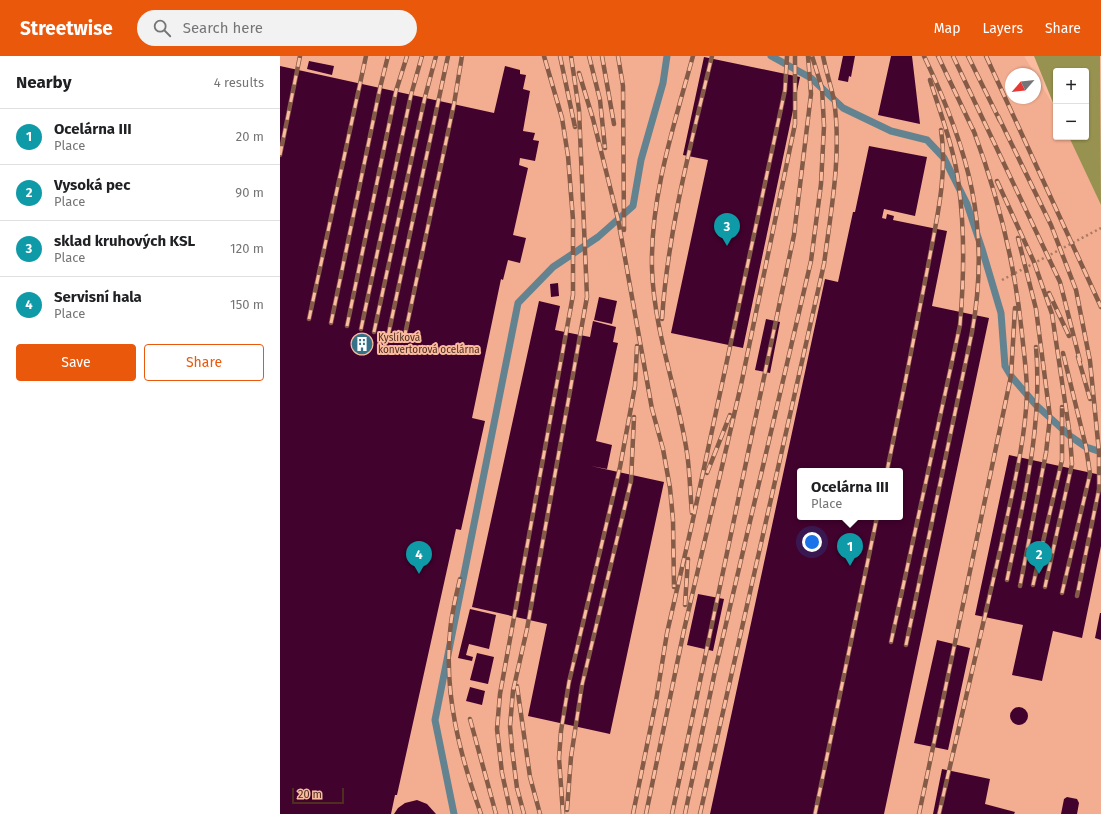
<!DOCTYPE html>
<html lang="en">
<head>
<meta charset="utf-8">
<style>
	:root { --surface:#fff; --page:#f2f2f2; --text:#202124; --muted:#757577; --line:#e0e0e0; --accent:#ea580c }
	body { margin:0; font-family:"Fira Sans",sans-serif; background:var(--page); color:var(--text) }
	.controls { position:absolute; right:12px; top:12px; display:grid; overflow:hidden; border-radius:4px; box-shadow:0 1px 3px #0004 }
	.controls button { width:36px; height:36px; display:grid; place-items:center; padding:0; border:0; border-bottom:1px solid var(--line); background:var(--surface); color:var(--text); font:20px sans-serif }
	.compass { position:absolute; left:725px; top:12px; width:36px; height:36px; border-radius:50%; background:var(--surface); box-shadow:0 1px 3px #0004; rotate:242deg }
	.scale { position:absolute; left:12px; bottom:10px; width:52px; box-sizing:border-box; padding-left:4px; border:2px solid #4d2e1f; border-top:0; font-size:11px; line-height:14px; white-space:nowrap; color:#4d2e1f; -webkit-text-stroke:3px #fbbb9f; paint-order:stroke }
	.you { position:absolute; left:532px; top:486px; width:14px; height:14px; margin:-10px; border:3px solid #fff; border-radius:50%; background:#1a73e8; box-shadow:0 0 0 6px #1a73e833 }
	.badge { display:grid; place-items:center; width:26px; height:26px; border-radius:50%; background:var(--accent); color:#fff; font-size:13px; font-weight:700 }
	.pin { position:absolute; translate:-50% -33px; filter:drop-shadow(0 1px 2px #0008) }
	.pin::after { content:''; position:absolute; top:21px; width:14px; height:12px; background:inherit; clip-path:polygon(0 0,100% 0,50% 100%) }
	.popup { position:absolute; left:517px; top:412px; width:106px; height:52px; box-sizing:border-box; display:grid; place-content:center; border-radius:4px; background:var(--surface); filter:drop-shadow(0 1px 3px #0005); font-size:13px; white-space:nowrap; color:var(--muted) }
	.popup b { font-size:15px; color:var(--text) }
	.popup::after { content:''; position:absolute; left:50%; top:100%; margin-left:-8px; border:8px solid transparent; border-top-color:var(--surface) }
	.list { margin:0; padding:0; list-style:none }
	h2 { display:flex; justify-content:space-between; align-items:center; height:52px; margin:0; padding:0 16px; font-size:17px }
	h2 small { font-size:13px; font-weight:400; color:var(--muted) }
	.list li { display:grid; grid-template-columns:26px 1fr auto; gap:12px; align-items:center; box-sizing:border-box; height:56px; padding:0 16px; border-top:1px solid var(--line) }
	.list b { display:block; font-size:15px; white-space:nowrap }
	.list p { margin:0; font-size:13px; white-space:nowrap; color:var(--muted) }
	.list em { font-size:13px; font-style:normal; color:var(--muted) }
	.actions { display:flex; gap:8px; padding:12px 16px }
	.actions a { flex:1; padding:9px 0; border:1px solid var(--accent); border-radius:4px; text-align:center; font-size:14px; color:var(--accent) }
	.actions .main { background:var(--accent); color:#fff }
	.icon { flex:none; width:22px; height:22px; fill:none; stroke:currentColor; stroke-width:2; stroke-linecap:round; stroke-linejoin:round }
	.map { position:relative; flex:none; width:821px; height:758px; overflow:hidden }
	header { display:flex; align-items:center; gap:24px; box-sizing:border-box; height:56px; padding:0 20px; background:var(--accent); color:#fff }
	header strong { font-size:19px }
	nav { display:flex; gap:22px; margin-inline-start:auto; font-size:14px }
	.search { width:280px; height:36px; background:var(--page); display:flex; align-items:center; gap:10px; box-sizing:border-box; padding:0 14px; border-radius:22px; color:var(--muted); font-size:15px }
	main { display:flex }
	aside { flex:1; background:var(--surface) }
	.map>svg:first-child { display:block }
	.built { fill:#f3ad90; fill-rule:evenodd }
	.water { fill:#97924f }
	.building { fill:#42022e; fill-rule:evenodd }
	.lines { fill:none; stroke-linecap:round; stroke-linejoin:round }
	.path { stroke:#aa7963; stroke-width:2.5; stroke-dasharray:2 3; stroke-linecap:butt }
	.service { stroke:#648390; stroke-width:7 }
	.rail-casing { stroke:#845b47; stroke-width:4.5 }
	.rail { stroke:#fbbb9f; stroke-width:3; stroke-dasharray:9; stroke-linecap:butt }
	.labels { text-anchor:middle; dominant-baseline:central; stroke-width:4; stroke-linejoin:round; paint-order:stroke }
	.poi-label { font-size:10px; fill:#4d2e1f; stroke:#fbbb9f; text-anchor:start }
</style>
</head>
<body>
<header>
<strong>Streetwise</strong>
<div class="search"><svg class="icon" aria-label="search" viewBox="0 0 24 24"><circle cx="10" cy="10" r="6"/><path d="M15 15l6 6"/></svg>Search here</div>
<nav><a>Map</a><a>Layers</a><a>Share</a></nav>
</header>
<main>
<aside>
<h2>Nearby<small>4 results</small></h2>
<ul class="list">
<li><span class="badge" style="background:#0f9aa8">1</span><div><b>Ocelárna III</b><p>Place</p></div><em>20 m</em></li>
<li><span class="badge" style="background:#0f9aa8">2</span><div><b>Vysoká pec</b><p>Place</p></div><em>90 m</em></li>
<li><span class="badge" style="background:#0f9aa8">3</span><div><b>sklad kruhových KSL</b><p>Place</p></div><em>120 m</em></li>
<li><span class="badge" style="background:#0f9aa8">4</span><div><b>Servisní hala</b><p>Place</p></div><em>150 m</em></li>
</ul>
<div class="actions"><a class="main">Save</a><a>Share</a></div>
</aside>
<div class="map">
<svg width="821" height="758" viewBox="0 0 821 758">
	<rect width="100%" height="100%" fill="#fbbb9f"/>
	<!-- built -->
	<path class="built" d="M0,0H744L755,18H731V42H755V18L776,54V81H789L821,149V758H0ZM520,415H620V461H520Z"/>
	<!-- water -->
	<path class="water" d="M754,0H820L821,149L789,81H806V15H776V54Z"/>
	<!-- building -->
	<path class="building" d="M563,0H575L571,21L569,20L568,26L558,24Z
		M611,0H632L640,68L598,59Z
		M424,1L520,21L463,292L391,277L428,104L403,99Z
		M29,5L54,10L52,19L27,13Z
		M0,10L214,57L225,10L240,14V18L246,19L243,33L250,35L243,75L255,77L253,84L259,85L255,105L240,102L239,109L248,112L233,179L246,182L240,207L228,204L223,224L221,223L192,362L205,365L181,474L176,473L117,739H115L111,758H0Z
		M589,90L647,101L635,160L604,153L602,162L606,163L607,158L614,160L613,164L667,175L652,250L709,262L604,758H430L545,223L558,226L573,156H575ZM520,415H620V461H520Z
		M278,227L279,240L271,241L270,228Z
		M319,241L337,245L332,268L314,264Z
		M259,245L280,250L275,274L310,281L313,265L336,271L333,286L338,287L316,385L332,389L327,413L311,410L384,426L330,678L248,660L267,568L192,551Z
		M486,263L500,266L490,317L475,314Z
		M729,399L821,419V490L802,582L773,575L762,625L732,619L743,569L695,559Z
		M418,538L444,543L433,595L407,589Z
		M190,553L216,559L209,593L189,588L186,599L193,601L192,605L178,602Z
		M820,557H821V584L815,582Z
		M657,584L690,592L668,694L634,687Z
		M197,597L214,601L208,628L190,624Z
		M190,631L205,635L202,649L186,645Z
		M730 660a9 9 0 1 1 18 0a9 9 0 1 1-18 0Z
		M662,713L710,723L705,748L735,756L734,758H653Z
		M787,741L797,743L799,747L797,758H781L784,743Z
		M137,744L147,748L156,758H114L118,752L125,747Z"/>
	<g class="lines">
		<!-- path -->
		<path class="path" d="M722,224L821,172"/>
		<!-- service -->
		<path class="service" d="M491,0L531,22L563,52L611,75L647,84L664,102L687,148L702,193L721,257L725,310L731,320L756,349L790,380L806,391L821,396
			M174,758L155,664L238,247L273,211L318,181L353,150L361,104L383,27L387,0"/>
		<!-- rail casing -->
		<g class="rail-casing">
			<path id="rail" d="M280,0L295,71
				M309,0L320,44L325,92
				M322,0L334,68
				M338,0L343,30L344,174
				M658,0L695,78
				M673,0L780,226L800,305
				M688,0L720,65
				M706,0L821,251
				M299,17L313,63L338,163L372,353L383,393L390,432L393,464L394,531
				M718,60L771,169L796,234L810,305L819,396V433L797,540
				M0,99L20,0
				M717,125L754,206L772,258L790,380L792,408L765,531
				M738,182L756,253L770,361L766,397L740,530
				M769,237L789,280
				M29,263L86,0
				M382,263C388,174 411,87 432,0
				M51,267L100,32L108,0
				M67,270L116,35L127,0
				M81,273L131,39L142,0
				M94,276L145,41L156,0
				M108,280L168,0
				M124,283L174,48L182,0
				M798,301L810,343
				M607,415C621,347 635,278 648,210C656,166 668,119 661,74
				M427,417L450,359
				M412,457C410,437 410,417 407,397C398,336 374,276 372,213C370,141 394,69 413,0
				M180,523C176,540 171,559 170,577C164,639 180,699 201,758
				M727,524C743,447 763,371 756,291
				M753,529L782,404V351
				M782,537L810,418L806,391L783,297
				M405,549L408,503
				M611,586L680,269C684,222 685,177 679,131C675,95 661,59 650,24
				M626,589L692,276C711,172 689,94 644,0
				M237,630L250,721L260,758
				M190,663L216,758
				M287,754L291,701L302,629L351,425L354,361
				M231,758L222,717L217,673L220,638L293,239V164L288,100L282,62L264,0
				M244,758L237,732L232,693L230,670L233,635L247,573L307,241L299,54L291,0
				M283,758L279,702L281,675L289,626L340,411L355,330L357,290
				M353,758L376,645L387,577L412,468L505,34L507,0
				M366,758L404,574L461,329L515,68V0
				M392,758L514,179L531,38L528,0
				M405,758L435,615L531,205L541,128L544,70L542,32L532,0
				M420,758L544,208C551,155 562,98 554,44C551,30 546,15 543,0
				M535,758L597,461
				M639,758L731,320L735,252
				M659,758C679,669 701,580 721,490C731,440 745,389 747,338C747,318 744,298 742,278C735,207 718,140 693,73"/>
		</g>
		<!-- rail -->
		<use href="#rail" class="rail"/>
	</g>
	<!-- icons -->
	<defs>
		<g id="building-disc" transform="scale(1.15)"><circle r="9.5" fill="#357289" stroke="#fbbb9f"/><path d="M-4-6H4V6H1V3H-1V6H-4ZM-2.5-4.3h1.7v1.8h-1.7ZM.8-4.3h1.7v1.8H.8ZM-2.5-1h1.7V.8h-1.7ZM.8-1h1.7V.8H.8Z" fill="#fff"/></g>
	</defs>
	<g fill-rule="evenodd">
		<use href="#building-disc" x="82" y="288"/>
	</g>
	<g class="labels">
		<!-- poi labels -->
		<g class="poi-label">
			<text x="98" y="282">Kyslíková<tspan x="98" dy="12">konvertorová ocelárna</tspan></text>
		</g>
	</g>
</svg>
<div class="controls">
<button>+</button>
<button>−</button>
</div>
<svg class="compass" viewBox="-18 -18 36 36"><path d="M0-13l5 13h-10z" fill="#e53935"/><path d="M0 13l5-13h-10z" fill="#757577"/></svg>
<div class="scale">20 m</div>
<div class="you"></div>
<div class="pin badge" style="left:570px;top:510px;background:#0f9aa8">1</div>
<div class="popup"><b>Ocelárna III</b>Place</div>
<div class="pin badge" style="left:759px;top:518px;background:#0f9aa8">2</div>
<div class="pin badge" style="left:447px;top:190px;background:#0f9aa8">3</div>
<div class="pin badge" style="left:139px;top:518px;background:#0f9aa8">4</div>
</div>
</main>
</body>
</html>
